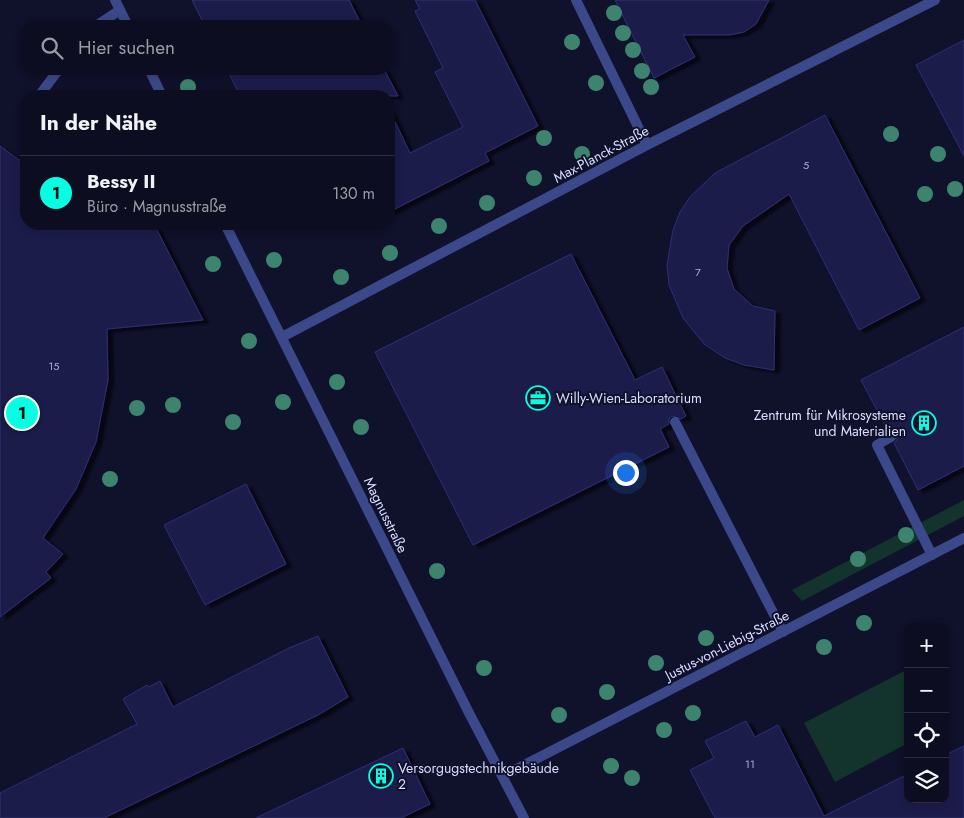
<!DOCTYPE html>
<html lang="de">
<head>
<meta charset="utf-8">
<style>
	:root { --surface:#0c0d20; --page:#1a1b2d; --text:#f1f3f6; --muted:#9a9ca5; --line:#2c2d3e; --accent:#05ffe3 }
	body { margin:0; font-family:Jost,sans-serif; background:var(--page); color:var(--text) }
	.controls { position:absolute; right:15px; bottom:15px; display:grid; overflow:hidden; border-radius:10px; box-shadow:0 2px 8px #0003 }
	.controls button { width:45px; height:45px; display:grid; place-items:center; padding:0; border:0; border-bottom:1px solid var(--line); background:var(--surface); color:var(--text); font:25px sans-serif }
	.you { position:absolute; left:625px; top:472px; width:18px; height:18px; margin:-12px; border:4px solid #fff; border-radius:50%; background:#1a73e8; box-shadow:0 0 0 8px #1a73e833 }
	.badge { display:grid; place-items:center; width:32px; height:32px; border-radius:50%; background:var(--accent); color:#111; font-size:16px; font-weight:700 }
	.pin { position:absolute; translate:-50% -50%; border:2px solid #fff; box-shadow:0 1px 5px #0006 }
	.list { margin:0; padding:0; list-style:none }
	h2 { display:flex; justify-content:space-between; align-items:center; height:65px; margin:0; padding:0 20px; font-size:21px }
	h2 small { font-size:16px; font-weight:400; color:var(--muted) }
	.list li { display:grid; grid-template-columns:32px 1fr auto; gap:15px; align-items:center; box-sizing:border-box; height:75px; padding:0 20px; border-top:1px solid var(--line) }
	.list b { display:block; font-size:19px; white-space:nowrap }
	.list p { margin:0; font-size:16px; white-space:nowrap; color:var(--muted) }
	.list em { font-size:16px; font-style:normal; color:var(--muted) }
	.icon { flex:none; width:28px; height:28px; fill:none; stroke:currentColor; stroke-width:2; stroke-linecap:round; stroke-linejoin:round }
	.map { position:relative; flex:none; width:964px; height:818px; overflow:hidden }
	.search { position:absolute; background:var(--surface); box-shadow:0 2px 8px #0003; left:20px; top:20px; width:375px; height:55px; display:flex; align-items:center; gap:12px; box-sizing:border-box; padding:0 18px; border-radius:20px; color:var(--muted); font-size:19px }
	.panel { position:absolute; background:var(--surface); box-shadow:0 2px 8px #0003; left:20px; top:90px; width:375px; height:140px; border-radius:20px }
	.map>svg:first-child { display:block }
	.grass { fill:#13342c }
	.building { fill:#1c1c4b; stroke:#2e2f78; filter:url(#shadow) }
	.lines { fill:none; stroke-linecap:round; stroke-linejoin:round }
	.lane { stroke:#3b498a; stroke-width:10 }
	.street { stroke:#3b498a; stroke-width:10 }
	.tree { fill:#3d846f }
	.labels { text-anchor:middle; dominant-baseline:central; stroke-width:4; stroke-linejoin:round; paint-order:stroke }
	.number-label { font-size:11px; fill:#aaadd2 }
	.street-label { font-size:14px; fill:#d9ddff; stroke:#10112a }
	.poi-label { font-size:14px; fill:#d9ddff; stroke:#10112a; text-anchor:start }
</style>
</head>
<body>
<div class="map">
<svg width="964" height="818" viewBox="0 0 964 818">
	<defs>
		<filter id="shadow"><feDropShadow dx="5.5" dy="3" stdDeviation="1" flood-color="#0009"/></filter>
	</defs>
	<rect width="100%" height="100%" fill="#10112a"/>
	<!-- grass -->
	<path class="grass" d="M964,500V516L802,601L792,590Z
		M908,669V743L835,782L804,723Z"/>
	<!-- building -->
	<path class="building" d="M192,0H349L362,26H205Z
		M415,0H475L538,126L485,153L489,161L389,212V109L410,153L463,127L435,72L443,68L415,11L420,9Z
		M615,0H769L756,24L744,32L730,35H683L695,57L654,78Z
		M964,40V156L916,65Z
		M227,69H384L398,96H240Z
		M825,115L920,298L859,330L789,194L743,226L729,245L727,268L734,289L753,306L775,311L774,370L744,365L725,358L704,344L683,318L669,285L667,265L673,230L680,212L690,197L715,173Z
		M0,146L26,165V224H154L203,320L107,329L108,380L96,442L76,489L43,538L63,554L46,572L51,578L0,617Z
		M571,254L635,380L662,367L686,416L681,419L672,416L669,419V424L660,429L669,447L473,545L375,352Z
		M964,327V466L918,490L894,443L897,440V434L894,431H888L861,380Z
		M246,484L286,564L205,605L164,525Z
		M318,636L348,697L318,715L104,818H0V793L137,724L123,699L147,685L149,687L160,681L173,707L289,648Z
		M746,721L755,737L778,725L824,816L908,774V799H945V755L964,746V818H715L690,770L714,758L705,741Z
		M403,748L430,804L401,818H256Z"/>
	<g class="lines">
		<!-- lane -->
		<path class="lane" d="M96,26L120,10
			M39,96L59,69
			M675,422L783,632
			M891,437L877,445L932,555"/>
		<!-- street -->
		<path class="street" d="M115,0L128,26
			M576,0L647,145
			M149,69L162,96
			M225,224L468,711L524,818
			M282,337L647,145L935,0
			M503,776L964,538"/>
	</g>
	<!-- trees -->
	<g class="tree">
		<circle cx="614" cy="13" r="8"/>
		<circle cx="623" cy="33" r="8"/>
		<circle cx="572" cy="42" r="8"/>
		<circle cx="633" cy="50" r="8"/>
		<circle cx="642" cy="71" r="8"/>
		<circle cx="596" cy="83" r="8"/>
		<circle cx="188" cy="87" r="8"/>
		<circle cx="651" cy="87" r="8"/>
		<circle cx="891" cy="134" r="8"/>
		<circle cx="544" cy="138" r="8"/>
		<circle cx="582" cy="154" r="8"/>
		<circle cx="938" cy="154" r="8"/>
		<circle cx="534" cy="178" r="8"/>
		<circle cx="955" cy="189" r="8"/>
		<circle cx="925" cy="194" r="8"/>
		<circle cx="487" cy="203" r="8"/>
		<circle cx="439" cy="226" r="8"/>
		<circle cx="390" cy="253" r="8"/>
		<circle cx="274" cy="260" r="8"/>
		<circle cx="213" cy="264" r="8"/>
		<circle cx="341" cy="277" r="8"/>
		<circle cx="249" cy="341" r="8"/>
		<circle cx="337" cy="382" r="8"/>
		<circle cx="283" cy="402" r="8"/>
		<circle cx="173" cy="405" r="8"/>
		<circle cx="137" cy="408" r="8"/>
		<circle cx="233" cy="422" r="8"/>
		<circle cx="361" cy="427" r="8"/>
		<circle cx="110" cy="479" r="8"/>
		<circle cx="906" cy="535" r="8"/>
		<circle cx="858" cy="559" r="8"/>
		<circle cx="437" cy="571" r="8"/>
		<circle cx="864" cy="623" r="8"/>
		<circle cx="706" cy="638" r="8"/>
		<circle cx="824" cy="647" r="8"/>
		<circle cx="656" cy="663" r="8"/>
		<circle cx="484" cy="668" r="8"/>
		<circle cx="607" cy="692" r="8"/>
		<circle cx="693" cy="713" r="8"/>
		<circle cx="559" cy="715" r="8"/>
		<circle cx="664" cy="730" r="8"/>
		<circle cx="611" cy="766" r="8"/>
		<circle cx="632" cy="778" r="8"/>
	</g>
	<!-- icons -->
	<defs>
		<g id="office-ring" transform="scale(1.25)"><circle r="9.5" fill="#10112a" stroke="#05ffe3" stroke-width="1.5"/><path d="M-6-3h4V-5.5h4V-3h4V5H-6ZM-1-4.5V-3h2v-1.5ZM-6 0V1H6V0Z" fill="#05ffe3"/></g>
		<g id="building-ring" transform="scale(1.25)"><circle r="9.5" fill="#10112a" stroke="#05ffe3" stroke-width="1.5"/><path d="M-4-6H4V6H1V3H-1V6H-4ZM-2.5-4.3h1.7v1.8h-1.7ZM.8-4.3h1.7v1.8H.8ZM-2.5-1h1.7V.8h-1.7ZM.8-1h1.7V.8H.8Z" fill="#05ffe3"/></g>
	</defs>
	<g fill-rule="evenodd">
		<use href="#office-ring" x="538" y="398"/>
		<use href="#building-ring" x="924" y="423"/>
		<use href="#building-ring" x="381" y="776"/>
	</g>
	<g class="labels">
		<!-- number labels -->
		<g class="number-label">
			<text x="806" y="165">5</text>
			<text x="698" y="272">7</text>
			<text x="54" y="366">15</text>
			<text x="750" y="764">11</text>
		</g>
		<!-- street labels -->
		<g class="street-label">
			<text transform="translate(601 154) rotate(-28)">Max-Planck-Straße</text>
			<text transform="translate(386 515) rotate(64)">Magnusstraße</text>
			<text transform="translate(727 645) rotate(-27)">Justus-von-Liebig-Straße</text>
		</g>
		<!-- poi labels -->
		<g class="poi-label">
			<text x="556" y="398">Willy-Wien-Laboratorium</text>
			<text x="906" y="415" text-anchor="end">Zentrum für Mikrosysteme<tspan x="906" dy="16">und Materialien</tspan></text>
			<text x="398" y="768">Versorgugstechnikgebäude<tspan x="398" dy="16">2</tspan></text>
		</g>
	</g>
</svg>
<div class="controls">
<button>+</button>
<button>−</button>
<button><svg class="icon" aria-label="locate" viewBox="0 0 24 24"><circle cx="12" cy="12" r="6"/><path d="M12 2v4M12 18v4M2 12h4M18 12h4"/></svg></button>
<button><svg class="icon" aria-label="layers" viewBox="0 0 24 24"><path d="M12 4l9 5-9 5-9-5zM3 14l9 5 9-5"/></svg></button>
</div>
<div class="you"></div>
<div class="pin badge" style="left:22px;top:413px">1</div>
<div class="search"><svg class="icon" aria-label="search" viewBox="0 0 24 24"><circle cx="10" cy="10" r="6"/><path d="M15 15l6 6"/></svg>Hier suchen</div>
<section class="panel">
<h2>In der Nähe<small></small></h2>
<ul class="list">
<li><span class="badge">1</span><div><b>Bessy II</b><p>Büro · Magnusstraße</p></div><em>130 m</em></li>
</ul>
</section>
</div>
</body>
</html>
